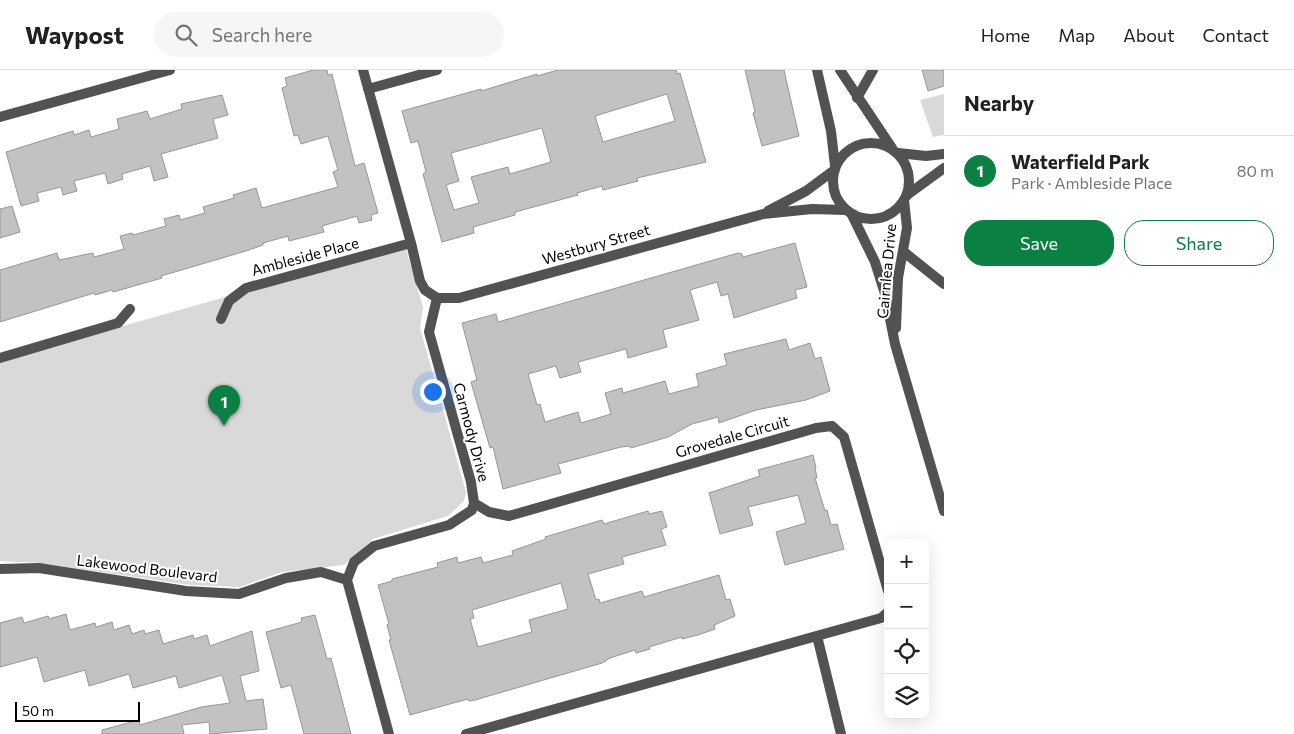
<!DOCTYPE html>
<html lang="en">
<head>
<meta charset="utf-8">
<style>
	:root { --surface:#fff; --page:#f6f6f6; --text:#202124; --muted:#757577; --line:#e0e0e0; --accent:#0b8043 }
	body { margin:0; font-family:Commissioner,sans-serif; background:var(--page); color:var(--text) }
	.controls { position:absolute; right:15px; bottom:15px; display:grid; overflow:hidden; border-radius:10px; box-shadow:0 5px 20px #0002 }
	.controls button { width:45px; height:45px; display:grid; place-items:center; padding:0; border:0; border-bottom:1px solid var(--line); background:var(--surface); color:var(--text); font:25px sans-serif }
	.scale { position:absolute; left:15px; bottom:12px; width:125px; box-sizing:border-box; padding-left:5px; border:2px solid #000; border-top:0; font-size:14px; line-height:18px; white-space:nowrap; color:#000; -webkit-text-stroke:4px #fff; paint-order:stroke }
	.you { position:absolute; left:432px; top:321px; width:18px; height:18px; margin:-12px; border:4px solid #fff; border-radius:50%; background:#1a73e8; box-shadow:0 0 0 8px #1a73e833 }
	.badge { display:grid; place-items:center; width:32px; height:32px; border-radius:50%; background:var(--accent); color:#fff; font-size:16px; font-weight:700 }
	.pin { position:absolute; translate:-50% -41px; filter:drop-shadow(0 1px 2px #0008) }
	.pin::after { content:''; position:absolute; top:26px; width:18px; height:15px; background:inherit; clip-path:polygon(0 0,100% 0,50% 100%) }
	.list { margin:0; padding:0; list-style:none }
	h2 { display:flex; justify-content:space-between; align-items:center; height:65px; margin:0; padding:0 20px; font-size:21px }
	h2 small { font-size:16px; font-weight:400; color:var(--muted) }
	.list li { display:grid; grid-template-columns:32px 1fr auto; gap:15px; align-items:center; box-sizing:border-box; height:70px; padding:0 20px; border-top:1px solid var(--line) }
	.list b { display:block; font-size:19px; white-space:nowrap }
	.list p { margin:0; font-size:16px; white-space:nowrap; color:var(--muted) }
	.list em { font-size:16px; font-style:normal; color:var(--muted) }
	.actions { display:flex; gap:10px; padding:15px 20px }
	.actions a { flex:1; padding:11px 0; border:1px solid var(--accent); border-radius:20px; text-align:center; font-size:18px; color:var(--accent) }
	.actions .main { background:var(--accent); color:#fff }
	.icon { flex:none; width:28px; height:28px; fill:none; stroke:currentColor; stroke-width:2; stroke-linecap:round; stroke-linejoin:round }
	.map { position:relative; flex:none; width:944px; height:664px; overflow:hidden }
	header { display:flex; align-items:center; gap:30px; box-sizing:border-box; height:70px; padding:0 25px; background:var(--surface); border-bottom:1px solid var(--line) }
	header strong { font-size:24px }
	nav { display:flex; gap:28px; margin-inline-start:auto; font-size:18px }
	.search { width:350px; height:45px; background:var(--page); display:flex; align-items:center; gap:12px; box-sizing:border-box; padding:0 18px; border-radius:28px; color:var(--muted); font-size:19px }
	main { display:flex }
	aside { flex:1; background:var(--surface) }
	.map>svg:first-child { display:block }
	.green { fill:#d9d9d9 }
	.building { fill:#c2c2c2; stroke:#969696; fill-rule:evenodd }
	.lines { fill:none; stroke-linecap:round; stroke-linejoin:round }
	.minor { stroke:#525252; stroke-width:10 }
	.tertiary { stroke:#525252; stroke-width:10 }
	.labels { text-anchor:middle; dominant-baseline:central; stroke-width:4; stroke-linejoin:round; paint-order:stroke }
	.street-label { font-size:15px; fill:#000; stroke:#fff }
</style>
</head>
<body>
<header>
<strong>Waypost</strong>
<div class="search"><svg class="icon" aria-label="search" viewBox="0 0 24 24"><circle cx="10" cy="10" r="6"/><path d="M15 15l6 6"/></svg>Search here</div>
<nav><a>Home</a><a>Map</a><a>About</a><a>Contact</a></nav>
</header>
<main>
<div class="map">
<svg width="944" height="664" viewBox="0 0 944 664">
	<rect width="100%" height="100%" fill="#fff"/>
	<!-- green -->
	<path class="green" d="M944,24V65L933,67L920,30Z
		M405,176L423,237L420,258L466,422L464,431L448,446L373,469L344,495L282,502L240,517L190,515L40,493L0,491V291Z"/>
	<!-- building -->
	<path class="building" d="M313,0H327L328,5L332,4L355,96L364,93L378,143L371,145L372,150L359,153L357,146L322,156L324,162L289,171L288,166L263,173V175L246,181L161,206L162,208L113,222L112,220L95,225L94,223L0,252V200L57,183L59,190L93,183L94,187L124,179L120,166L132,163L133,165L166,156L164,149L179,145L180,150L205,143L203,137L234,128L233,125L256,118L262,138L338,117L333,102L338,100L328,66L301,74L298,65L294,66L282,18L287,16L285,8Z
		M558,0H676L677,4L680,3L706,92L637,108L638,111L603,120L602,116L577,123L578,125L515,142V145L473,157L474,163L442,172L423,104L426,102L418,71L411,73L402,41L481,19V21L537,4V6ZM667,24L675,51L603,72L595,46ZM542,58L551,92L510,104L508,97L471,107L479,133L454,140L446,115L459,111L451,83Z
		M745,0H784L799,66L762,76L753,43L755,42Z
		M922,0H944V16L928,21Z
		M222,25L228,45L213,49L218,68L161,84L168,107L154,111L150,96L122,104L123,109L108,114L105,103L74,111L77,121L63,125L61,117L37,123L39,131L21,136L6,82L73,61L74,65L89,60L91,67L119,59L117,49L147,41L150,49L182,39L181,34Z
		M12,136L20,162L0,168V139Z
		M795,173L807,217L795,220L797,228L734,248L728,224L721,226L717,212L690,220L699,250L663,260L667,277L628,288L626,279L578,292L581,302L560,308L556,296L528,304L537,335L540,334L545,352L578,342L581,353L611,344L605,323L622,318L623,323L665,311L669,324L699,316L696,304L727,295L724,284L786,269L789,280L810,273L815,289L821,287L830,321L806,330L756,340L719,353L718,347L692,354L668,367L631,378L630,376L621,377L558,394L561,403L503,419L493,377L490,378L471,312L477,310L462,253L496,244L498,252L738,183L742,184L743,187Z
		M813,385L816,398H815L817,408H815L825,441L827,440L831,455L837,454L844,479L785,495L776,462L806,453L798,425L748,437L753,455L720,464L709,423L760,406L758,400Z
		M648,441L649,444L662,441L667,457L661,459L666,475L622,487L624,494L588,504L596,530L599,529L600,533L642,521L644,527L719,505L726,530L730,529L735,546L714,555L715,559L698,565L682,569V567L649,577L650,579L636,583L635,580L610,588L602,593L475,630L469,631L468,629L410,645L389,570H391L387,555L389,554L378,515L392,511V509L438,497L437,493L457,487L458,493L481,487L483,493L513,485L512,481L546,469L545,467L602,450L604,454ZM561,513L568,539L529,550L532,562L478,577L470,549L474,548L472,540Z
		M66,544L70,560L95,553L96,557L112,552L114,560L129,555L132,564L144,560L145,564L159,560L163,574L193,565L194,569L207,565L210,576L252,561L259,601L240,606L246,631L263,629L267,659L210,664L209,652L182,655L184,664H102V660L139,650L140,655L201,637L230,633L222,605L179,618L176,606L133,618L129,604L89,616L85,600L44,612L37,587L0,597V553L22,547L24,553L48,546L49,549Z
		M315,545L327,589L331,588L351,664H304L291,615L281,618L266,562L302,552L301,548Z"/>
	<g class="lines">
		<!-- minor -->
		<path class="minor" d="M363,0L411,173L420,211L425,220L437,228L429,262L471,412L474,433L472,440L449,455L374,476L354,492L347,510L389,664
			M368,19L437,0
			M857,28L873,0
			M0,47L170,0
			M898,83L926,86L944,84
			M907,125L944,98
			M768,141L806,121L833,101
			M904,182L944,214
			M437,228H459L763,144L812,139L845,140
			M221,249L229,231L246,218L411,173
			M0,288L118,253L130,239
			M474,433L489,442L509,446L816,358L832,356L844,367L888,521
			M0,499L39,498L186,521L239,524L286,508L321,502L347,510
			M817,566L841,664
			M466,664L881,548L888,542"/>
		<!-- tertiary -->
		<path class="tertiary" d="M817,0L831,61L835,96
			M840,0L892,78
			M833 111a38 38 0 1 1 76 0a38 38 0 1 1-76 0Z
			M852,145L875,192L885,224L895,274L944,441
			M896,258L898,208L907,158L904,130"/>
	</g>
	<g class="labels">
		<!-- street labels -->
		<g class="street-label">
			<text transform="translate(596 174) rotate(-16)">Westbury Street</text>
			<text transform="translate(305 186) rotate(-15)">Ambleside Place</text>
			<text transform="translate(886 201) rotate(-85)">Cairnlea Drive</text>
			<text transform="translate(472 362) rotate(75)">Carmody Drive</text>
			<text transform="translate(732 366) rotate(-16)">Grovedale Circuit</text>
			<text transform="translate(147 498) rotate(7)">Lakewood Boulevard</text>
		</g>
	</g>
</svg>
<div class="controls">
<button>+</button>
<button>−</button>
<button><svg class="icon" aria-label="locate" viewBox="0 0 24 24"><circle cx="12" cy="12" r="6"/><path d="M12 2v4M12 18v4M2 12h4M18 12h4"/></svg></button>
<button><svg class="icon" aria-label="layers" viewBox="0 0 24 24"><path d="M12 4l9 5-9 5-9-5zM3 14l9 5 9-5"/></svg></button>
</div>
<div class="scale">50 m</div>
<div class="you"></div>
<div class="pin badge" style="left:224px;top:356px">1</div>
</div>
<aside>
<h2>Nearby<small></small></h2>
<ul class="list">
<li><span class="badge">1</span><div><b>Waterfield Park</b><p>Park · Ambleside Place</p></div><em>80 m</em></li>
</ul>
<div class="actions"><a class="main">Save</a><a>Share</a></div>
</aside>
</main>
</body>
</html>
